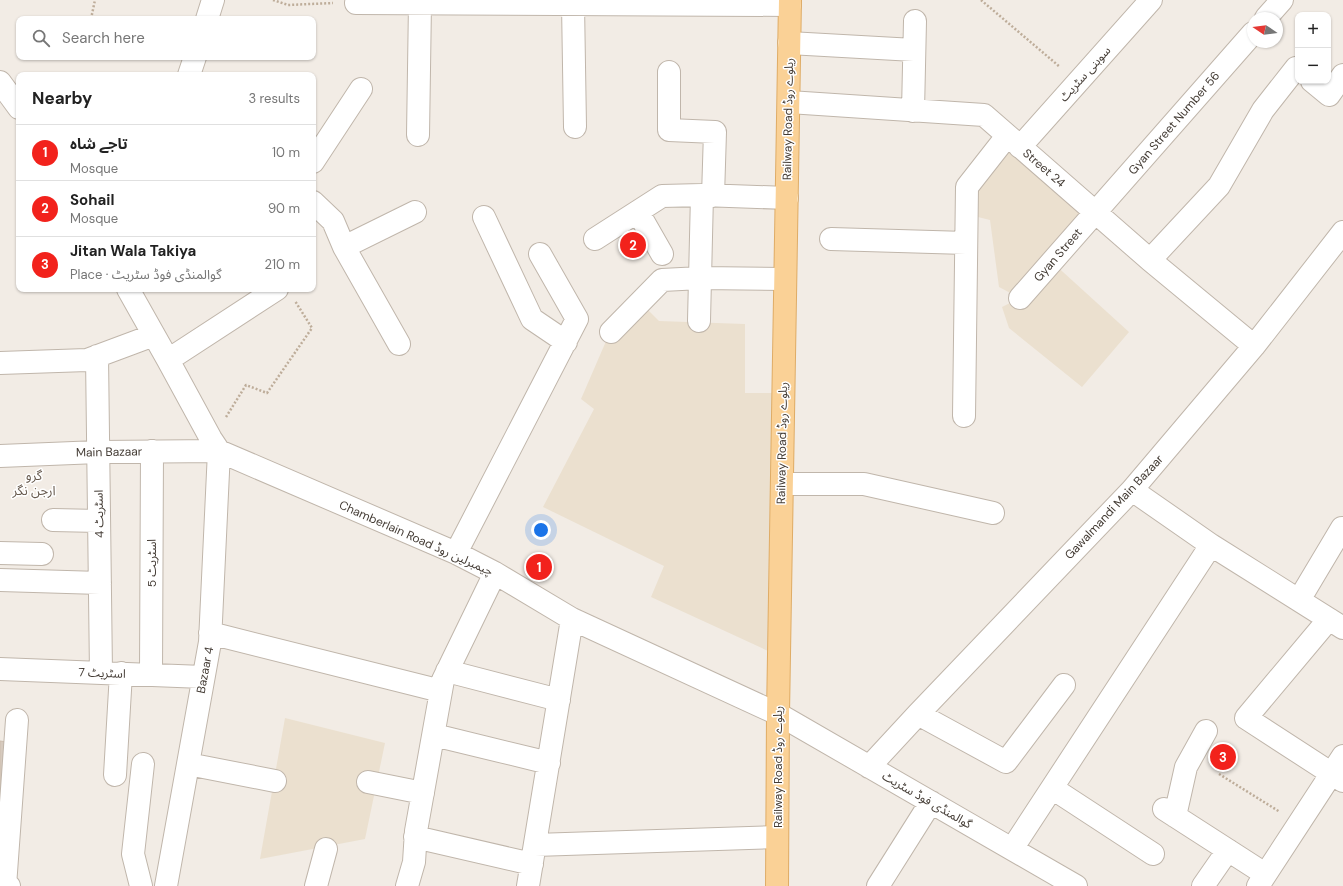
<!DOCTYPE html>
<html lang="en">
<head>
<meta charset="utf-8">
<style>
	:root { --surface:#fff; --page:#f6f6f6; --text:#222; --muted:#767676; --line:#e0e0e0; --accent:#f2221c }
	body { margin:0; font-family:"DM Sans","Noto Sans Arabic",sans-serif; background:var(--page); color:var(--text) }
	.controls { position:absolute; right:12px; top:12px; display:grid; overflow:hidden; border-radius:8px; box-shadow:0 1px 3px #0004 }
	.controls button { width:36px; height:36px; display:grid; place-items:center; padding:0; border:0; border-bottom:1px solid var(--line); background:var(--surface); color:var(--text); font:20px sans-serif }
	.compass { position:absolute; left:1247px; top:12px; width:36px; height:36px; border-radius:50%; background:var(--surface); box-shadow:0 1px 3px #0004; rotate:283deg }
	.you { position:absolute; left:541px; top:530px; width:14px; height:14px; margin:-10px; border:3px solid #fff; border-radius:50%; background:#1a73e8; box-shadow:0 0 0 6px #1a73e833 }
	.badge { display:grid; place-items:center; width:26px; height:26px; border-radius:50%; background:var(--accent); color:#fff; font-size:13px; font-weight:700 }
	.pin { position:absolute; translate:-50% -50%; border:2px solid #fff; box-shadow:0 1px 4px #0006 }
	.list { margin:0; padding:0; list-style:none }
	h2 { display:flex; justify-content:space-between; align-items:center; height:52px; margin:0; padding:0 16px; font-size:17px }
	h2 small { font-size:13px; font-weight:400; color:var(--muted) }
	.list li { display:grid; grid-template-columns:26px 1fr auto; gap:12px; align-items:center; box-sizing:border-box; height:56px; padding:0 16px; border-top:1px solid var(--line) }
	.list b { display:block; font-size:15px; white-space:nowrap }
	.list p { margin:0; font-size:13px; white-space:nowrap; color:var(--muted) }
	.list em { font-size:13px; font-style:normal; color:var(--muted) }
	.icon { flex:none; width:22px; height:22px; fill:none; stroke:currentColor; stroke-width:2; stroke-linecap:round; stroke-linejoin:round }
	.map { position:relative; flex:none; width:1343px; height:886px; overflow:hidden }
	.search { position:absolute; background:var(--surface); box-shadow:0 1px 3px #0004; left:16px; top:16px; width:300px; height:44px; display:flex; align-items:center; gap:10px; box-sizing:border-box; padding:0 14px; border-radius:8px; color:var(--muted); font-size:15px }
	.panel { position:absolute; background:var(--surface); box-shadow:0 1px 3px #0004; left:16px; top:72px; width:300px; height:220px; border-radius:8px }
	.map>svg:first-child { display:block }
	.education { fill:#ebe0cf }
	.building { fill:#d6cabe; stroke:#cdbeae }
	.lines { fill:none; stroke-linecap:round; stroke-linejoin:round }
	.minor-casing { stroke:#c0b6ab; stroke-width:24 }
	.major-casing { stroke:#dfac66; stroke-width:24 }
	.path { stroke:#bead9a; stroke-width:2.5; stroke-dasharray:2 2; stroke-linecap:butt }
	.minor { stroke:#fff; stroke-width:22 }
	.major { stroke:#fad196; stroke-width:22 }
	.labels { text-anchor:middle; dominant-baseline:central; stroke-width:3; stroke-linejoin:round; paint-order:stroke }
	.street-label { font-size:12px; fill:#443c35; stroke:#fff }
	.neighbourhood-label { font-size:13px; fill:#66594d; stroke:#fff }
</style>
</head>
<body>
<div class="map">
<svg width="1343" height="886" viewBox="0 0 1343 886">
	<rect width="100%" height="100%" fill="#f2ece5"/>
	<!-- education -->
	<path class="education" d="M1007,136L1096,213L1052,262L1129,332L1082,387L1009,328L1002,307L1020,298L999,287L990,220L966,214L967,187Z
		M640,302L659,321L745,324V393H783L779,656L651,597L664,566L543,507L594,409L581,399L610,332Z
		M285,718L385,743L365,839L260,859Z"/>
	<!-- building -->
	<path class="building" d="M0,741L7,742L3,791H0Z"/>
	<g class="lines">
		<!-- minor casing -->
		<g class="minor-casing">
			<path id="minor" d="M356,3L790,5
				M573,4L575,127
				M1266,18L1282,0
				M207,19L213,0
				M789,43L914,50
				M669,72V130L715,132L713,196
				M189,75L195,57
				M1312,81L1329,95L1343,75
				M0,82L19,108
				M789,102L984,115L1150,260L1254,346
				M913,111L915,21
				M418,135L420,3
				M1020,147L1151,0
				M313,162L361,89
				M313,202L333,221L344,247L399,344
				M638,212L662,254
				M484,217L532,319L566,342
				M595,239L662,196L702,195
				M831,239L966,243
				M344,247L415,212
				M1150,260L1219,186L1263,110L1296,68L1298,70
				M128,289L168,360L211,439L219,451L456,553L495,573L572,619L778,714L1076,886
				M1020,298L1253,33
				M699,321L702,195L787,198
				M611,332L662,280L701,278L785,279
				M97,356L101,673
				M168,360L277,289
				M0,363L87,360L154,335
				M964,416L967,187L1007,136
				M0,456L98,452L219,451L210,642L166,886
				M782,484H864L993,513
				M1132,490L1211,545L1343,628
				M53,520L99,521
				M0,553L42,554
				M456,553L577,319L540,254
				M0,580L100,583
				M1299,600L1342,528
				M1329,619L1246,718L1343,781
				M210,633L441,691
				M0,669L203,677
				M447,671L559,700
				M151,674L152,451
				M918,714L1006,762L1064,685
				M434,735L549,763
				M188,764L275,781
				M869,767L918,714L1132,490L1254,346L1343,232
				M115,775L121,673
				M368,782L423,793
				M1052,788L1153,854
				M1164,809L1265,874
				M1175,816L1186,767L1206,731
				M415,837L532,864
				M535,845L777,837
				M1012,849L1211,545
				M9,886H5L17,720
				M141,886L133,854L143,764
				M316,886L326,849
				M407,886L414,862L416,831L443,680L495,573
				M528,886L572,619
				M878,886L931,802
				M1203,886L1228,850
				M1258,886L1343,756"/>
		</g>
		<!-- major casing -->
		<g class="major-casing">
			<path id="major" d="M777,886L778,714L790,0"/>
		</g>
		<!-- path -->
		<path class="path" d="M273,0L288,5L333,3
			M981,0L1060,67
			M91,19L95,0
			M226,417L246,385L267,393L312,328L295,301
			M1219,774L1280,812"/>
		<!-- minor -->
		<use href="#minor" class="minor"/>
		<!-- major -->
		<use href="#major" class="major"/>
	</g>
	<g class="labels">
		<!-- street labels -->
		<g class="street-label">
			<text transform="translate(1085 74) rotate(-48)">سوہنی سٹریٹ</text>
			<text transform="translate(788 119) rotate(-89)">Railway Road ریلوے روڈ</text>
			<text transform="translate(1174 123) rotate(-49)">Gyan Street Number 56</text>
			<text transform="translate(1044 168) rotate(41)">Street 24</text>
			<text transform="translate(1058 255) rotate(-49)">Gyan Street</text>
			<text transform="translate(782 443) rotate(-89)">Railway Road ریلوے روڈ</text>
			<text transform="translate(109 452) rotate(-1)">Main Bazaar</text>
			<text transform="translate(1114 507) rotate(-47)">Gawalmandi Main Bazaar</text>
			<text transform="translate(99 514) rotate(-91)">اسٹریٹ 4</text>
			<text transform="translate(416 538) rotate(24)">Chamberlain Road چیمبرلین روڈ</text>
			<text transform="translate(152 563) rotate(-90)">اسٹریٹ 5</text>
			<text transform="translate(205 670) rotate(-79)">Bazaar 4</text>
			<text transform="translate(102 673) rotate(2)">اسٹریٹ 7</text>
			<text transform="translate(778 767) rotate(-90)">Railway Road ریلوے روڈ</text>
			<text transform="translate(927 800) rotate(30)">گوالمنڈی فوڈ سٹریٹ</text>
		</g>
		<!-- neighbourhood labels -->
		<g class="neighbourhood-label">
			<text x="34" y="475">گرو<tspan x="34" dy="15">ارجن نگر</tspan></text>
		</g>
	</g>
</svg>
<div class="controls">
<button>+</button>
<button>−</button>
</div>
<svg class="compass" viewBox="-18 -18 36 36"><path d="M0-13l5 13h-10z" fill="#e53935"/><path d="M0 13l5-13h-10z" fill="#767676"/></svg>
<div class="you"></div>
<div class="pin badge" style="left:539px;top:567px">1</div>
<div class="pin badge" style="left:633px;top:245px">2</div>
<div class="pin badge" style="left:1223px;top:757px">3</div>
<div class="search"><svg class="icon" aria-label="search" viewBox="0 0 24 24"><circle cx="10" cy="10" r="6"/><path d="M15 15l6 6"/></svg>Search here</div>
<section class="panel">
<h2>Nearby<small>3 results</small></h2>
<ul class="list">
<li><span class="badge">1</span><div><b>تاجے شاہ</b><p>Mosque</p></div><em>10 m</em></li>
<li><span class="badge">2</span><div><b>Sohail</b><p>Mosque</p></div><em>90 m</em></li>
<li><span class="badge">3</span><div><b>Jitan Wala Takiya</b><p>Place · گوالمنڈی فوڈ سٹریٹ</p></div><em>210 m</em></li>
</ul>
</section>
</div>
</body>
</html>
